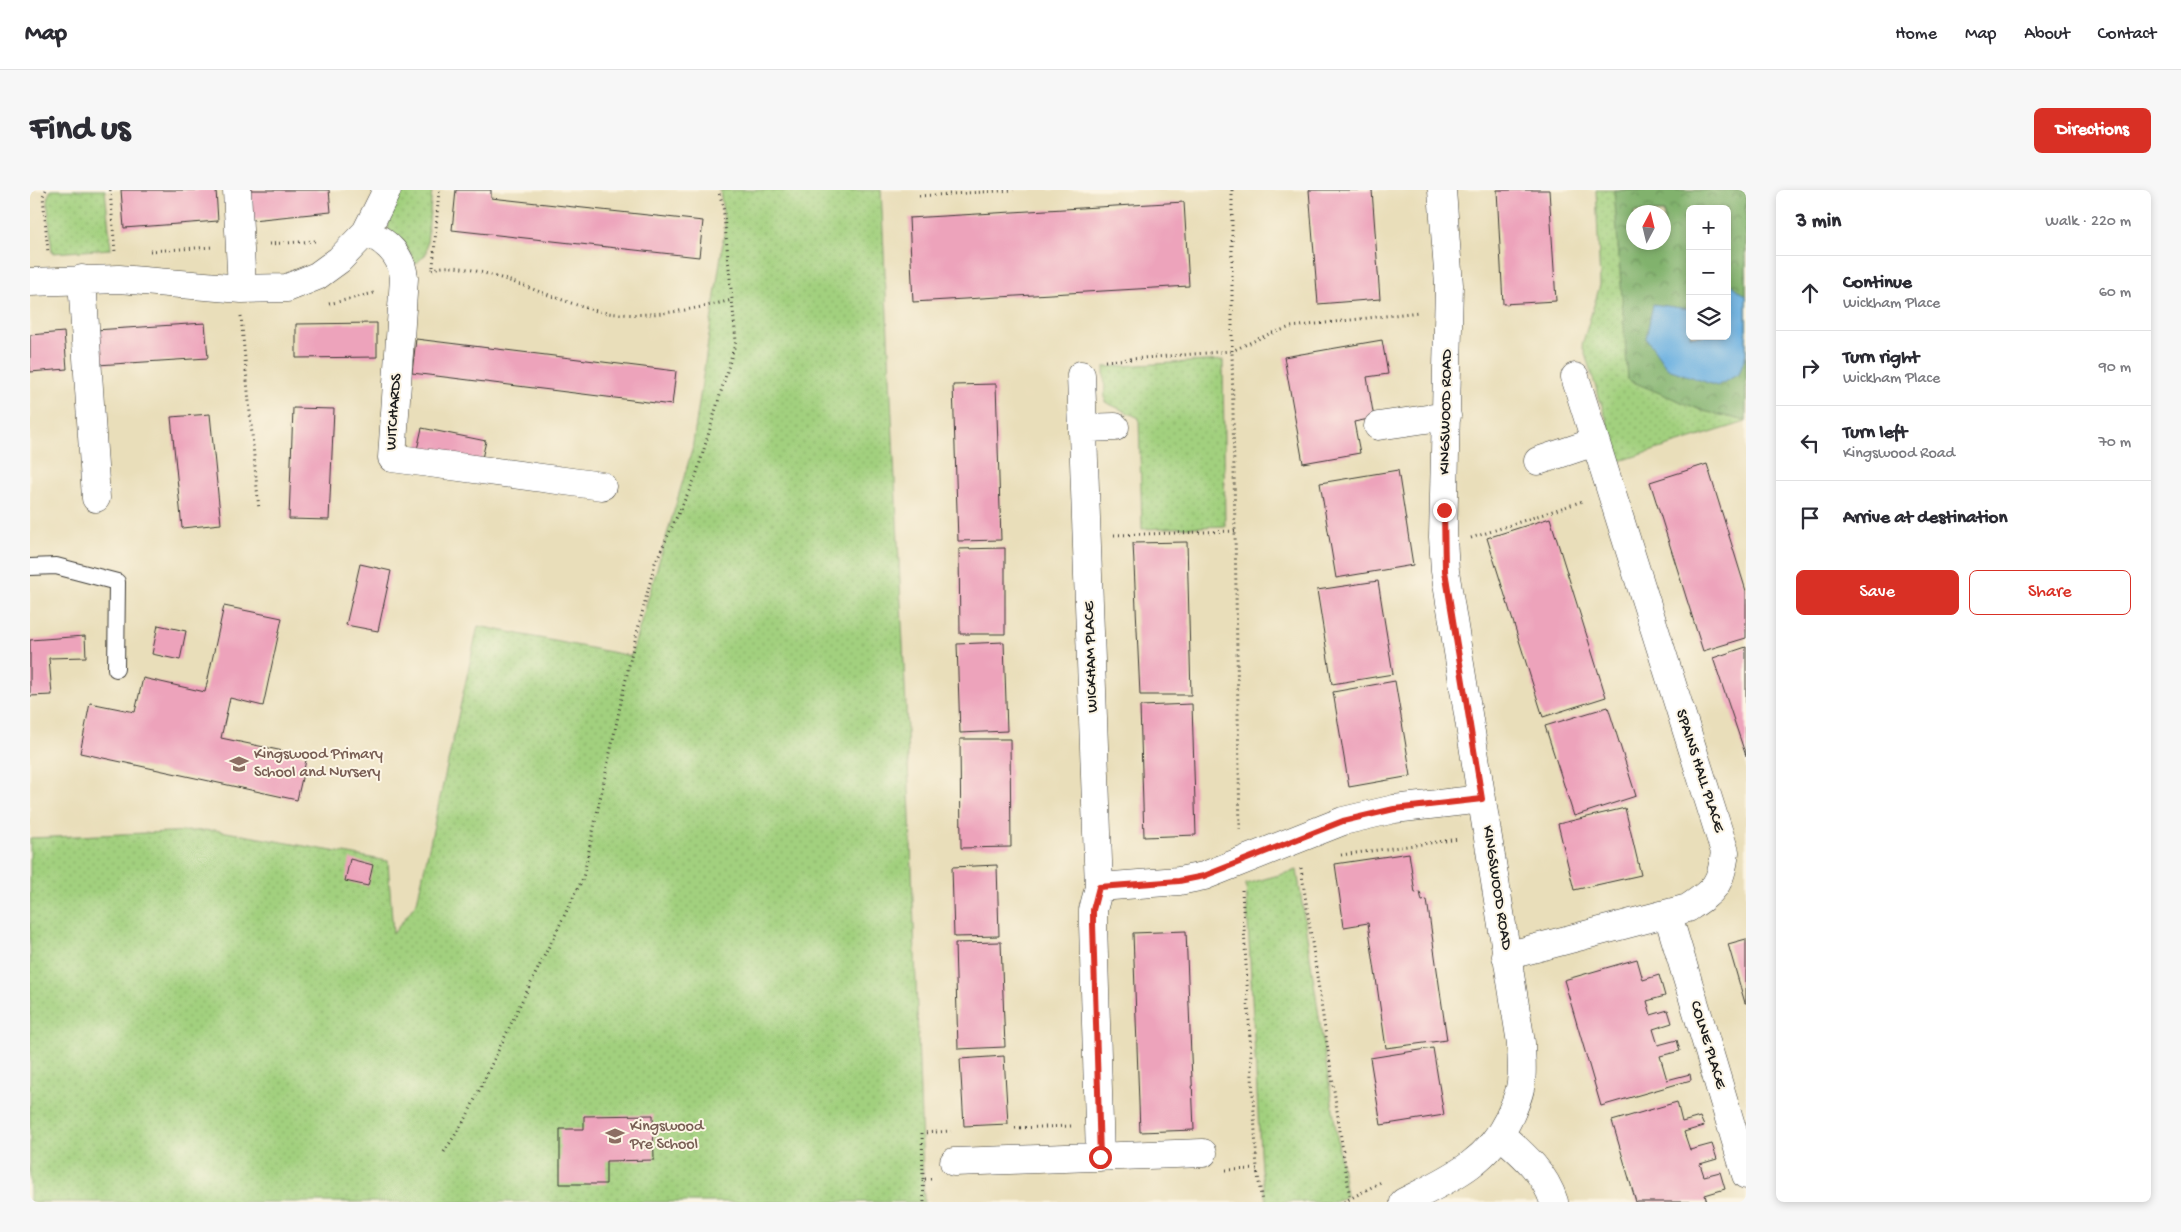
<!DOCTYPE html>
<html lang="en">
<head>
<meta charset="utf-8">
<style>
	:root { --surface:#fff; --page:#f7f7f7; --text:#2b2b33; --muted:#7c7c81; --line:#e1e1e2; --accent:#d93025 }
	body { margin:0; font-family:"Gochi Hand",sans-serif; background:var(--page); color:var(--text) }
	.controls { position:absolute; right:15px; top:15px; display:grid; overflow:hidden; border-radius:8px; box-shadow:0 2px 8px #0003 }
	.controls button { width:45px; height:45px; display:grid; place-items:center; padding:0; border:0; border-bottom:1px solid var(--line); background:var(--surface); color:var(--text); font:25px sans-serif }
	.compass { position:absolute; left:1596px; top:15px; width:45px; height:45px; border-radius:50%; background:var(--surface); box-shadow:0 2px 8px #0003; rotate:7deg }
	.stop { position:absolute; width:15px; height:15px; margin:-11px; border:4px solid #d93025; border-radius:50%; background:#fff }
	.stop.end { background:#d93025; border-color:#fff; box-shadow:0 1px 5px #0008 }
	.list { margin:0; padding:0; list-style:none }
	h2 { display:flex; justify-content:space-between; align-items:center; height:65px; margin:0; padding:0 20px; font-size:21px }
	h2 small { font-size:16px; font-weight:400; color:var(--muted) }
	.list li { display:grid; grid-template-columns:32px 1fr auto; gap:15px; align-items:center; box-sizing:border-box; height:75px; padding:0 20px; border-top:1px solid var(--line) }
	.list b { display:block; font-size:19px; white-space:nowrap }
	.list p { margin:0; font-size:16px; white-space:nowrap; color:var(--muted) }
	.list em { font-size:16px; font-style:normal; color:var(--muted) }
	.actions { display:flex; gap:10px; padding:15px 20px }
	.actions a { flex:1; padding:11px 0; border:1px solid var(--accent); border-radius:8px; text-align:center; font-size:18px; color:var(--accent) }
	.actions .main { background:var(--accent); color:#fff }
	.icon { flex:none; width:28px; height:28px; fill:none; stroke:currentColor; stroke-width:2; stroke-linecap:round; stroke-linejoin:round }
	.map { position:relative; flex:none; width:1716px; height:1012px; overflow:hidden; border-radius:8px }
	header { display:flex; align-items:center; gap:30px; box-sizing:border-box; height:70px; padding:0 25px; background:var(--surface); border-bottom:1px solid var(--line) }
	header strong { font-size:24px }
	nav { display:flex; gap:28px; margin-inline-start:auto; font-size:18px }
	.intro { display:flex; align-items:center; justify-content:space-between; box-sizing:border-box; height:120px; padding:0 30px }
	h1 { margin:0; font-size:35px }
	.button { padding:12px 22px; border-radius:8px; background:var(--accent); color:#fff; font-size:18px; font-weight:700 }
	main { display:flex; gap:30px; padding:0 30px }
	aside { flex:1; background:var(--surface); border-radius:8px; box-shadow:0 2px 8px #0003 }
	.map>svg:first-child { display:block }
	.grass { fill:url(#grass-dots); stroke:#5f764d; fill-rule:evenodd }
	.forest { fill:url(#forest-crowns); stroke:#4e6744; fill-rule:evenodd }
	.water { fill:#6bb0e1; stroke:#44667e }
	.building { fill:#eda3bb }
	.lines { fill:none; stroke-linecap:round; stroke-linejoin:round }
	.lane-casing { stroke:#3b3934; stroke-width:18 }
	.street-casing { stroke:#3b3934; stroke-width:29 }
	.path { stroke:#3b3934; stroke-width:3; stroke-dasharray:1 4; stroke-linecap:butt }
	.lane { stroke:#fff; stroke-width:16 }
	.street { stroke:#fff; stroke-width:28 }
	.route { stroke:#d93025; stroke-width:6 }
	.labels { text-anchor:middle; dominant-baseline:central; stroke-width:4; stroke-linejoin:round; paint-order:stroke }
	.street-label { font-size:16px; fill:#1c1c1c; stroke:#fcf5e5 }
	.education-label { font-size:16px; fill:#785e54; stroke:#fcf5e5; text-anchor:start }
</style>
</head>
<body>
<header>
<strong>Map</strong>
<nav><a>Home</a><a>Map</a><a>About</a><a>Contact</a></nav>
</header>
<div class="intro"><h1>Find us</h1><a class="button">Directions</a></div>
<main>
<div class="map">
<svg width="1716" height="1012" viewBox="0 0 1716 1012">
	<defs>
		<pattern id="grass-dots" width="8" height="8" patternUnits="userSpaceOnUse" patternTransform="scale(1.25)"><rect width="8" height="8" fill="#a2d07e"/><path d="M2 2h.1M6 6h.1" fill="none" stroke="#8bb26c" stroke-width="1.8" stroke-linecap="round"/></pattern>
		<pattern id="forest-crowns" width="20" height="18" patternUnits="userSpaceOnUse" patternTransform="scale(1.25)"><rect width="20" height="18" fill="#81b26d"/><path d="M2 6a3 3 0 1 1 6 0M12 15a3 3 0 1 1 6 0" fill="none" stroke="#699059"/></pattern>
	</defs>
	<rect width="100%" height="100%" fill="#fcf5e5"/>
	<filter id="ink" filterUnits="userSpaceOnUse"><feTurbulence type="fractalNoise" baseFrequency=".02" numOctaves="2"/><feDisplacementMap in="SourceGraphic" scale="10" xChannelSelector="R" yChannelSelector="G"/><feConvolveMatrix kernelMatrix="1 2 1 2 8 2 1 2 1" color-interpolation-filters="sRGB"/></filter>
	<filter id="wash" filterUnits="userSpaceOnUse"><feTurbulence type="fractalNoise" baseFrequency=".0096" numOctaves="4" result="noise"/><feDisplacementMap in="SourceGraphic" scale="20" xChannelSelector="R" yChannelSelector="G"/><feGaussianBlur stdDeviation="1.12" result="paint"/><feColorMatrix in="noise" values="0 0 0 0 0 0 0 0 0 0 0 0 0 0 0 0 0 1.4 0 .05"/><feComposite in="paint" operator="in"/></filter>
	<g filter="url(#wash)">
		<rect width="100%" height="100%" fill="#e9deba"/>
		<!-- grass -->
		<path class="grass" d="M21,0H75L81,59L22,63L17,8Z
			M372,0H402L396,64L386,74L377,58L358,39L360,24Z
			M690,0H851L876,516L894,1012H0V648L185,640L358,671L363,744L387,712L448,436L601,466L662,260L695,38Z
			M1566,0H1716V232L1590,271L1552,155L1570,95ZM1660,19H1697V146H1660ZM1604,22H1634V52H1604Z
			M1193,170L1195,336L1112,339L1109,228L1075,212L1074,177Z
			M1267,680L1316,1006L1305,1012H1236L1231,980L1216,694Z"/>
		<!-- forest -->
		<path class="forest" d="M1584,0H1716V231L1673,221L1598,190ZM1660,19H1697V146H1660ZM1604,22H1634V52H1604Z"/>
		<!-- water -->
		<path class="water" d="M1697,93H1700L1716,106V164L1709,184L1687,196L1638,179L1616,148L1623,114L1659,119L1660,117V146H1697Z"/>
		<g id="blocks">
			<!-- building -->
			<path class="building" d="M91,0H186L188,31L94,38Z
				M219,0H299L301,22L222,30Z
				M426,0H461V8L673,31L669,67L422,40Z
				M1279,0H1342L1350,109L1288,114Z
				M1467,0H1519L1526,111L1473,114Z
				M1154,12L1159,96L883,112L879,28Z
				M175,133L178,168L67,175L65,140Z
				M347,133V167L266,168V134Z
				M34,142L37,179L0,182V145Z
				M386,149L646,181L642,215L382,183Z
				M1352,150L1358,184L1337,187L1344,228L1324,232L1330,263L1273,273L1254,167Z
				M966,194L971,350L928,351L923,195Z
				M263,218L304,219L299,330L259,329Z
				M180,224L191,334L152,338L141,227Z
				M392,238L456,251L450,277L386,264Z
				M1677,274L1716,401V448L1673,461L1620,292Z
				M1368,280L1383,375L1306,388L1290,293Z
				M1520,328L1576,507L1513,527L1457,348Z
				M1157,352L1161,505H1110L1103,353Z
				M975,358V444H930L929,359Z
				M330,374L361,381L348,441L316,435Z
				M1348,391L1363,484L1302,494L1287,400Z
				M194,416L252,428L233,516L200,508L191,548L277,566L267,610L50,563L60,513L105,522L113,488L175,502Z
				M128,435L156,441L150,470L122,464Z
				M55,446L56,467L19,468L22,505L0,506V450Z
				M974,452L977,541L930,543L927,454Z
				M1716,457V566L1683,468Z
				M1365,491L1381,586L1319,597L1303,502Z
				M1162,514L1166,645L1114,647L1110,516Z
				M1578,517L1606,606L1544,626L1515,536Z
				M930,549H980L981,657L931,658Z
				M1595,618L1611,685L1544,700L1528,634Z
				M1379,663L1385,703L1390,702L1392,711L1397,710L1417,850L1356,858L1338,733L1314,737L1305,674Z
				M320,669L343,675L338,696L315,691Z
				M967,675L969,746L924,747L922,677Z
				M1156,741L1164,940L1110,942L1103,743Z
				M1716,749V813H1715L1698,754Z
				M971,752L975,857L928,859L925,753Z
				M1607,769L1613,790L1629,785L1635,806L1617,811L1621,825L1638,820L1642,833L1623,839L1628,855L1647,850L1650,861L1630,866L1637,890L1660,884L1661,890L1571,916L1534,790Z
				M1403,858L1414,925L1351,935L1340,868Z
				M974,866L978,934L934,936L930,869Z
				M1647,912L1652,932L1670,927L1674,936L1654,942L1660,960L1682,954L1687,969L1670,974L1674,986L1690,982L1695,999L1675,1005L1677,1012H1606L1582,931Z
				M623,925L624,970L576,971V994H530V939H554V926Z"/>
		</g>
	</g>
	<g filter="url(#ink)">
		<use href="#blocks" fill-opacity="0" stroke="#3b3934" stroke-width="1"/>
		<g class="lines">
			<!-- lane casing -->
			<g class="lane-casing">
				<path id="lane" d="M0,377L26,376L87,392L86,479"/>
			</g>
			<!-- street casing -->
			<g class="street-casing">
				<path id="street" d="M207,0L212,99
					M336,42C357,51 372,66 374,88L362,268L572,296
					M52,89L66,308
					M0,92L89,89L212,99L257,98L287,86L309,70L336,42L357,0
					M1051,185L1068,671L1069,697L1063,720V733L1070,967
					M1348,236L1417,226
					M1054,238L1085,237
					M1508,271L1565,252
					M1069,697L1149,691L1174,686L1313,631L1364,619L1452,609
					M1638,725L1716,985
					M1476,766L1658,718C1685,700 1691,695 1695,662L1545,187
					M1471,945C1494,965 1515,983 1524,1012
					M924,972L1173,963
					M1374,1012C1417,990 1457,974 1479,928C1484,917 1490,904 1491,892C1493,879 1491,866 1491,853L1415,381L1413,347L1419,95L1412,0"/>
			</g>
			<!-- path -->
			<path class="path" d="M16,0L13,6L18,63
				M80,0L85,62
				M1202,0V161L1239,144L1261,137L1389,122
				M889,6L984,0
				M239,54L285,51
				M120,61L182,57
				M403,77L409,0
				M402,80C433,63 540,119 578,123C621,128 661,120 702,110
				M299,114L344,103
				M211,126L229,320
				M1075,171L1202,161L1210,642
				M1084,345L1205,341
				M1441,348L1553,311
				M1311,665L1429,649
				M1271,678L1320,1008
				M1212,700L1227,979
				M985,938L1041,936
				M414,962L436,928L490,815L553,688L601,466L625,373L666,286L706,151L693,15L688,0
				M1196,980L1227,979L1232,1012
				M893,989L892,943L921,941
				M894,1012L893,989H902
				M1314,1012L1353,991"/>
			<!-- lane -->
			<use href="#lane" class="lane"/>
			<!-- street -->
			<use href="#street" class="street"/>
		</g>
	</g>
	<g class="lines" filter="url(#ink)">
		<!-- route -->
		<path class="route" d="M1070,967L1063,733V720L1069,697L1149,691L1174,686L1313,631L1364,619L1452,609L1415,381L1414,320"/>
	</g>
	<!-- icons -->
	<defs>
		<g id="school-bare" transform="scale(1.5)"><path d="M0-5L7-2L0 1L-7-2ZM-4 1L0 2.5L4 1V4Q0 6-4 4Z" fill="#8d6e63" stroke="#fcf5e5" stroke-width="2.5" paint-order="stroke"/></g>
	</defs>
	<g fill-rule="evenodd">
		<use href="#school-bare" x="209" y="574"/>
		<use href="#school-bare" x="585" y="946"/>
	</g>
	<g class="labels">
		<!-- street labels -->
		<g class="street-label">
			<text transform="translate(365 222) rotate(-86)">WITCHARDS</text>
			<text transform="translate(1417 222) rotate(-89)">KINGSWOOD ROAD</text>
			<text transform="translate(1062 467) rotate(-92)">WICKHAM PLACE</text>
			<text transform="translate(1669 581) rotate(72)">SPAINS HALL PLACE</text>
			<text transform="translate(1466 698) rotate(81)">KINGSWOOD ROAD</text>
			<text transform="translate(1677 855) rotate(73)">COLNE PLACE</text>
		</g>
		<!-- education labels -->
		<g class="education-label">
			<text x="224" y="565">Kingswood Primary<tspan x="224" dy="18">School and Nursery</tspan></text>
			<text x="600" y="937">Kingswood<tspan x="600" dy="18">Pre School</tspan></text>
		</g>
	</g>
</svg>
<div class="controls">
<button>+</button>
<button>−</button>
<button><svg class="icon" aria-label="layers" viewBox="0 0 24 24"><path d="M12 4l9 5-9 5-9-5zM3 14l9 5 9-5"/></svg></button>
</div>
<svg class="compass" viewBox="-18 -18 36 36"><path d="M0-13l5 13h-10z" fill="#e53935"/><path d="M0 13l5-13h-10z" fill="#7c7c81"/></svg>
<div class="stop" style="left:1070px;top:967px"></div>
<div class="stop end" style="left:1414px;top:320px"></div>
</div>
<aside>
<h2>3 min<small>Walk · 220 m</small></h2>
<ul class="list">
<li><svg class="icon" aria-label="ahead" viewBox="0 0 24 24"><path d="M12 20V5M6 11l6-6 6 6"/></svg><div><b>Continue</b><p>Wickham Place</p></div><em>60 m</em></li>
<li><svg class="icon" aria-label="right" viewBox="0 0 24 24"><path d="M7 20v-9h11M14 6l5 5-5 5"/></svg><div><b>Turn right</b><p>Wickham Place</p></div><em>90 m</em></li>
<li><svg class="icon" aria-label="left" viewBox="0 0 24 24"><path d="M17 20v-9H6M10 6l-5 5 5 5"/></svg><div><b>Turn left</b><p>Kingswood Road</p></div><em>70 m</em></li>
<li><svg class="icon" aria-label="arrive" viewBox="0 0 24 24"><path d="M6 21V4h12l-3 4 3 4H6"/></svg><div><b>Arrive at destination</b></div></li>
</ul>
<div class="actions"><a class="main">Save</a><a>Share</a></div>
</aside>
</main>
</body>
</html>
